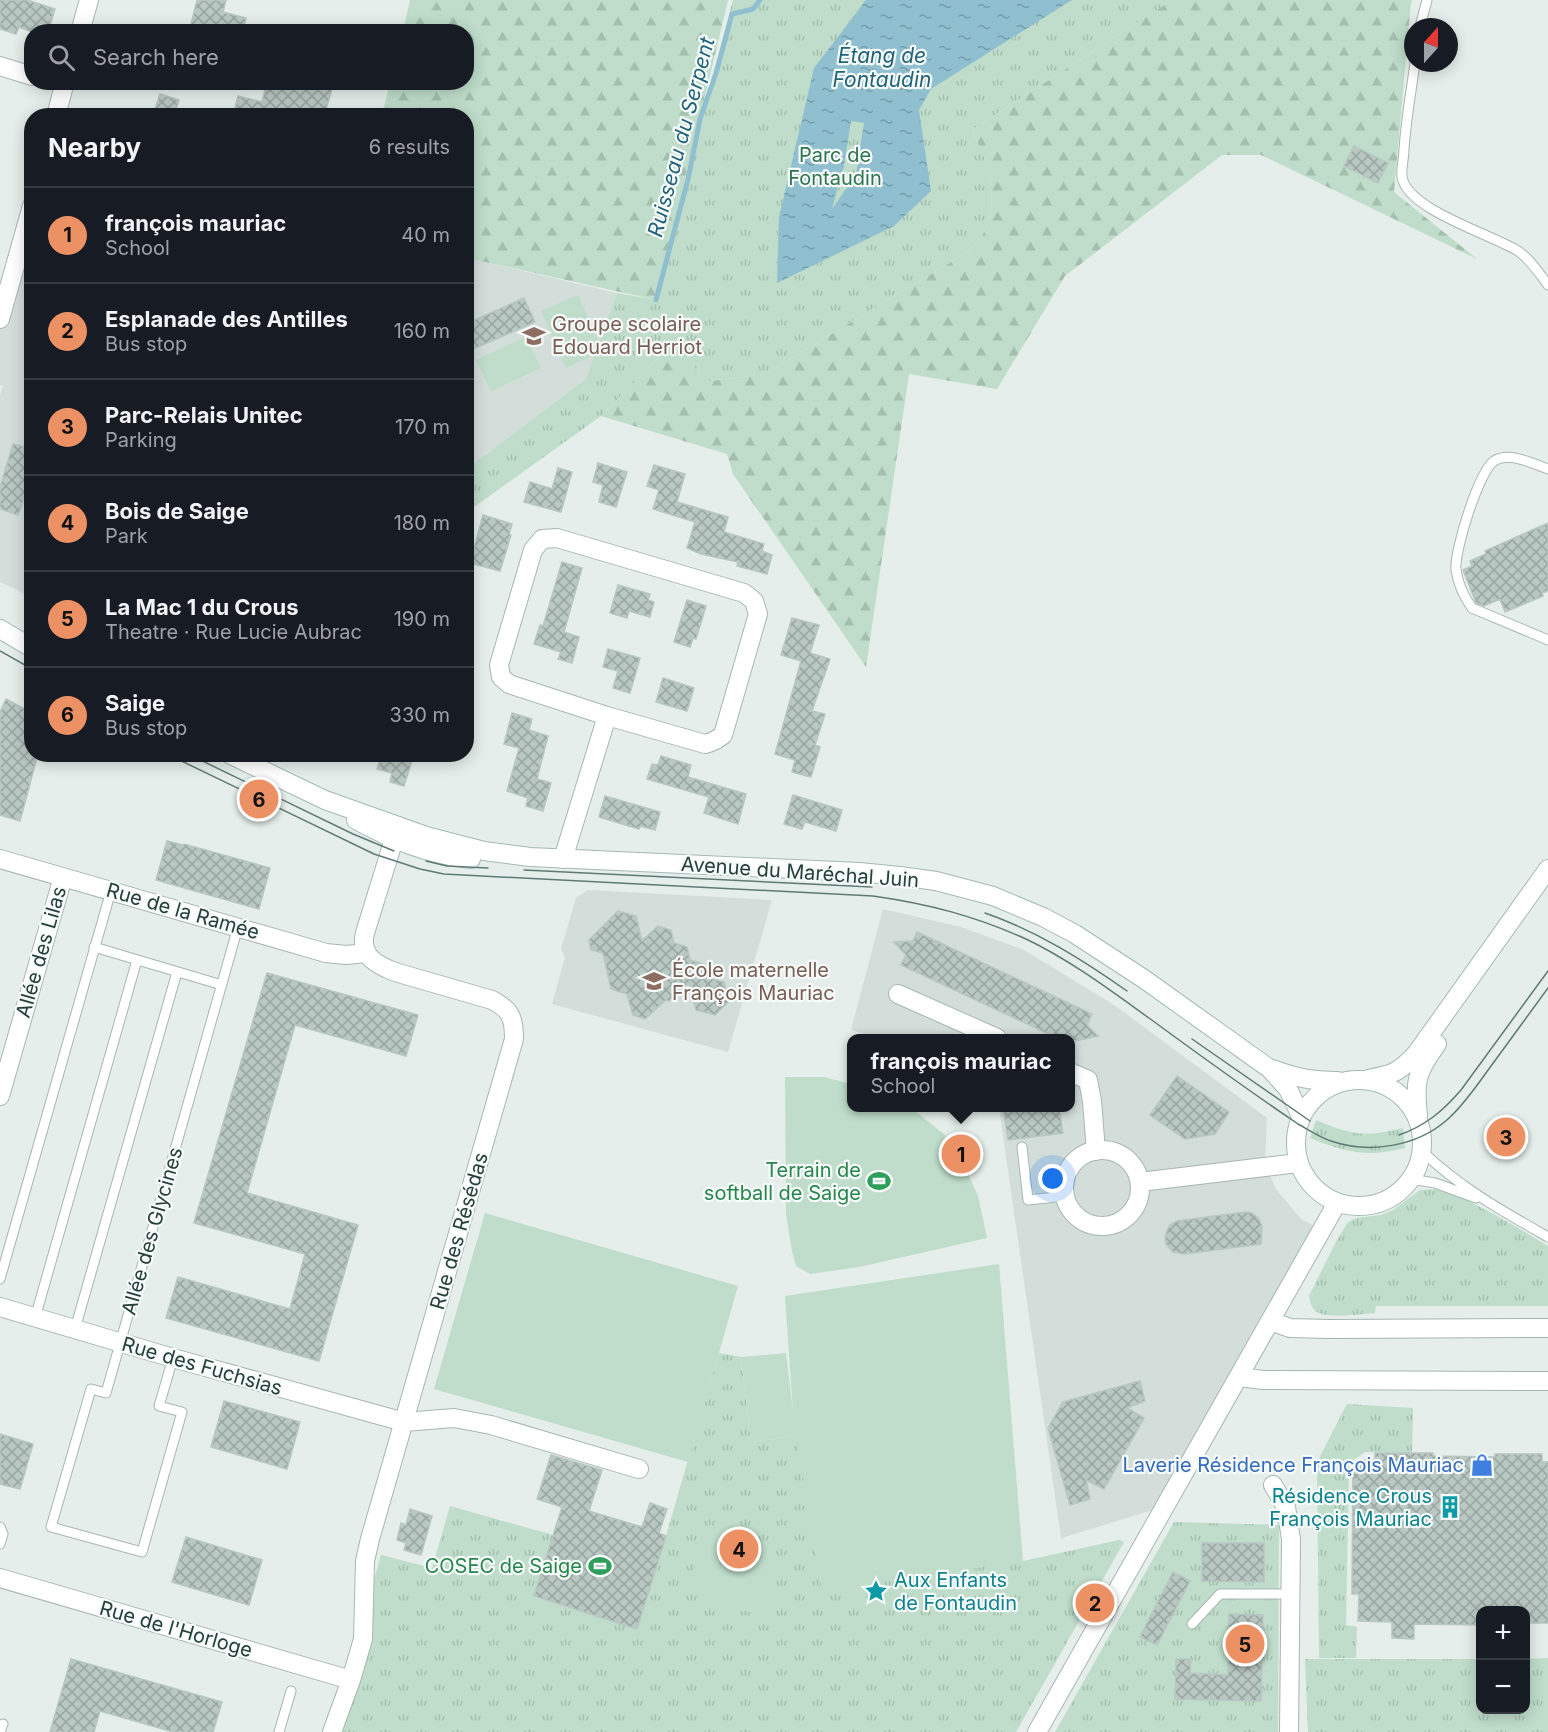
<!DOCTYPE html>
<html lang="en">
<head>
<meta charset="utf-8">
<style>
	:root { --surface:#171b24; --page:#242831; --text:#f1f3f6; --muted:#9ea1a6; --line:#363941; --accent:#ec9164 }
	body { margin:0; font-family:Inter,sans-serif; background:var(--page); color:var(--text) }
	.controls { position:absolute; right:18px; bottom:18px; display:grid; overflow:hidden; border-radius:12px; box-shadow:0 3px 15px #0003 }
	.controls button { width:54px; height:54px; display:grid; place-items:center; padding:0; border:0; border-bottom:2px solid var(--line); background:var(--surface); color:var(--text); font:30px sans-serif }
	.compass { position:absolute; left:1404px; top:18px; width:54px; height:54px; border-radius:50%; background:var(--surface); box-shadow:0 3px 15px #0003; rotate:21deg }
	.you { position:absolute; left:1053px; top:1179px; width:21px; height:21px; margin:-15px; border:4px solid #fff; border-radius:50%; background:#1a73e8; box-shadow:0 0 0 9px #1a73e833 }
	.badge { display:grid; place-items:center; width:39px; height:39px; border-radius:50%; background:var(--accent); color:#111; font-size:20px; font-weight:700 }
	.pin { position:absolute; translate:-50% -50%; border:3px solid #fff; box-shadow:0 2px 6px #0006 }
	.popup { position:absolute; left:847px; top:1034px; width:228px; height:78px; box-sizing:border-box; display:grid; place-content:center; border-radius:12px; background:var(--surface); filter:drop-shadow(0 2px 4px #0005); font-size:20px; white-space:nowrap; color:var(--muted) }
	.popup b { font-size:22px; color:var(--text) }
	.popup::after { content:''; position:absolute; left:50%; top:100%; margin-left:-12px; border:12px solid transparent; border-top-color:var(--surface) }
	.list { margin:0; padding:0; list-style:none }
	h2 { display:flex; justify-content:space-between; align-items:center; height:78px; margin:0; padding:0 24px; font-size:26px }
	h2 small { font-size:20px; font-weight:400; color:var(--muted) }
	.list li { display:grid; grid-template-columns:39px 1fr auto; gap:18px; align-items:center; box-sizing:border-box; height:96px; padding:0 24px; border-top:2px solid var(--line) }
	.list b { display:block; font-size:22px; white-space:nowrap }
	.list p { margin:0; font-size:20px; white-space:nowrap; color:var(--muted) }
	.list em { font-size:20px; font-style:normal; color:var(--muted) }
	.icon { flex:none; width:33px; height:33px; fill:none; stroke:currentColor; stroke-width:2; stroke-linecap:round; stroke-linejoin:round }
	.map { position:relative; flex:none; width:1548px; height:1732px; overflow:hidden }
	.search { position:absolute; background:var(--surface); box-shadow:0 3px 15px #0003; left:24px; top:24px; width:450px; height:66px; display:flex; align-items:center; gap:15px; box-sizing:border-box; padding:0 21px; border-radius:24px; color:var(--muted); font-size:22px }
	.panel { position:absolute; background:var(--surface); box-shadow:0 3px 15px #0003; left:24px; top:108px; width:450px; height:654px; border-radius:24px }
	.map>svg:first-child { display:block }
	.built { fill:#d3ddda }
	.grass { fill:url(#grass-tufts) }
	.forest { fill:url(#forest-firs) }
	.pitch { fill:#bfddca }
	.water { fill:url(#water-ripples); fill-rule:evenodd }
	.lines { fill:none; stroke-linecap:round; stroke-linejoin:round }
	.stream { stroke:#90c0d0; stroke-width:5 }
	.building { fill:url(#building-cross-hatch); stroke:#b7c7c2; stroke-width:1.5 }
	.service-casing { stroke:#a8b6b2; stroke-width:11 }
	.minor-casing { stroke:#a8b6b2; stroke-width:20 }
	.tertiary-casing { stroke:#a8b6b2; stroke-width:20 }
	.secondary-casing { stroke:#a4b9b3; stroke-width:20 }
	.service { stroke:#fff; stroke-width:9 }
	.minor { stroke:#fff; stroke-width:18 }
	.tertiary { stroke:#fff; stroke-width:18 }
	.secondary { stroke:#fff; stroke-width:18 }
	.tram { stroke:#5f7a75; stroke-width:1.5 }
	.labels { text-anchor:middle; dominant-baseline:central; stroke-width:4.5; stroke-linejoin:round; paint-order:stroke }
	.park-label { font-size:20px; fill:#307450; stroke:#f6faf8 }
	.education-label { font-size:20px; fill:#785e54; stroke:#f6faf8; text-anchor:start }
	.street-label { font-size:20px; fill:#253f3a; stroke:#f6faf8 }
	.leisure-label { font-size:20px; fill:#27864d; stroke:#f6faf8; text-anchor:end }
	.shop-label { font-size:20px; fill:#366cbe; stroke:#f6faf8; text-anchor:end }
	.culture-label { font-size:20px; fill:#0d838f; stroke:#f6faf8; text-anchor:end }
	.water-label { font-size:21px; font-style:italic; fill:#216379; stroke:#f6faf8 }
</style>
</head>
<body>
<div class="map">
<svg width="1548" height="1732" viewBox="0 0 1548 1732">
	<defs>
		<pattern id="grass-tufts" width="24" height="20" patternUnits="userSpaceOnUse" patternTransform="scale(1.5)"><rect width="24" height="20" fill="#bfddca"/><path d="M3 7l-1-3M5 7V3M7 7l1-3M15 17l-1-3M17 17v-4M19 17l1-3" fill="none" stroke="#a4bfae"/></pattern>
		<pattern id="forest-firs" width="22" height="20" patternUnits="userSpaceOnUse" patternTransform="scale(1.5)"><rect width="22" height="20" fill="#bfddca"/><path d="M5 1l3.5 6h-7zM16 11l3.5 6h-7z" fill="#a4bfae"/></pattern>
		<pattern id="water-ripples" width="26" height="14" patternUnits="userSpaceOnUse" patternTransform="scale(1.5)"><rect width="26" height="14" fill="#90c0d0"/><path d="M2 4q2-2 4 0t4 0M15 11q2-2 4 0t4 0" fill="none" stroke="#759daa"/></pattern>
		<pattern id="building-cross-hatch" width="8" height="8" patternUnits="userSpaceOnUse" patternTransform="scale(1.5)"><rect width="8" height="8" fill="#bac8c4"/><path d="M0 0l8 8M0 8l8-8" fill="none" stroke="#97a4a0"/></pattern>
	</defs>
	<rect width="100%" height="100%" fill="#e5eeea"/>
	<!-- built -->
	<path class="built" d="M31,206V597L0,582V395L3,386L0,385V319Z
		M467,258L617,293L587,379L467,469Z
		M588,890L772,900L728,1052L552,1004L565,957L561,949L576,898Z
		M883,909L961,927L1024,950L1114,1005L1267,1118L1265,1165L1276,1189L1301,1219L1318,1228L1166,1506L1061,1538L999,1108H1070V1038H879L851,1030Z"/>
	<!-- grass -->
	<path class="grass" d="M733,0H1172L972,130L990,170L992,188L991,213L983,234L971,250L765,374L703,382L679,338L601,416L467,512V469L586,379L617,293L656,300Z
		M1316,1120C1352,1135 1364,1138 1403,1128L1405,1148C1396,1150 1386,1152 1376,1153C1353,1154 1332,1147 1310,1138Z
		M1441,1189C1479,1204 1513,1225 1548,1246V1306H1376L1375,1313C1361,1314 1329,1319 1317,1312C1312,1309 1310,1302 1309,1296L1336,1242L1348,1222L1356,1218L1381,1215L1393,1210L1420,1190Z
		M719,1353L741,1357L751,1442L795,1436L1023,1561L1119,1540L1124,1542L1016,1732H331L381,1555L432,1568L450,1506L553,1535L534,1597L637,1629L666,1536Z
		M1347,1404L1413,1408L1412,1453L1365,1452L1349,1463L1346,1625L1357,1627L1356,1658H1319L1317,1462Z
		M1174,1522L1279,1525L1278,1732H1055Z
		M1548,1658V1732H1308L1305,1659H1480V1710H1526V1659Z"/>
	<!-- forest -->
	<path class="forest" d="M410,0H728L656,300L467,258L466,116L382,115L390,83L466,82V32L403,31Z
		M1172,0H1413L1411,2L1394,192L1477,259L1261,155H1222L1065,276L997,389L909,374L866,667L733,474L727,454L601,416L679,338L703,382L765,374L971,250L983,234L991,213L992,188L990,170L972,130Z"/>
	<!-- pitch -->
	<path class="pitch" d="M578,295L603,351L566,368L541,311Z
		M526,337L541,368L491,391L476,360Z
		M785,1077H824L851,1084L852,1108H911L944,1134L964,1165L978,1196L987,1238L859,1267L810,1274L796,1266L792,1251L786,1214Z
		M485,1213L738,1286L688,1462L434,1389Z
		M999,1264L1023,1561L822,1591L796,1436L751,1442L741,1357L786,1353L793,1412L785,1296Z
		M702,1543L780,1565L766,1617L687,1593Z"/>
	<!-- water -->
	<path class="water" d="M866,0H1072L931,89L919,110L931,191L894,226L777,283L779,217L814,68ZM851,121L864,123L856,174L832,209L844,166Z"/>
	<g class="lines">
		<!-- stream -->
		<path class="stream" d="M656,300L688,179L700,119L716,73L732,14L753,9L760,0"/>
	</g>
	<!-- building -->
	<path class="building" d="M0,0H27L55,9L48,32H32L19,27L16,34L0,29Z
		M197,0H226L223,12L246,18L243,32H189Z
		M267,82H334L324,116H233L238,96L262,102Z
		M160,94L179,100L174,116H153Z
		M1354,146L1388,163L1378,183L1344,166Z
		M524,298L535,322L466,352V324Z
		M13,444L32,449V502L24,499L18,515L0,509V487Z
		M598,463L627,472L616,507L599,502L603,485L593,482Z
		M654,465L685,474L677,502L728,517L724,532L764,544L762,551L772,555L767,574L737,566L738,562L701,554L687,548L695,522L653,509L659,490L647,486Z
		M558,468L572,472L561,512L524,502L530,482L552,489Z
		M483,515L512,524L509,534L511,535L500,571L470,563Z
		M1548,523V591L1542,593L1543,596L1505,612L1500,599L1484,606L1476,603L1463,570L1472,566L1470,561L1486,554L1485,551Z
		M562,562L582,568L564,632L579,637L572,663L558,659L561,652L534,644L540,625L543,626Z
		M618,585L650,594L648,600L654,602L650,617L629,611L627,618L610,613Z
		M687,600L706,606L696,639L693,638L690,647L674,642Z
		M792,618L819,625L810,653L830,659L812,711L825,714L815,745L820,747L811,777L792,772L795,760L775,754L801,661L781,655Z
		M608,649L640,658L630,693L613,688L618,671L603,667Z
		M663,678L694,688L687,711L656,702Z
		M6,699L32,713V754H38L20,821L0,815V712Z
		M512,713L532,719L529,730L548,736L537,779L551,783L543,811L526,806L528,798L507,791L519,748L504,744Z
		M382,754H414L404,786L390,782L392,773L377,769Z
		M661,756L691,765L688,777L746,794L738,824L704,813L709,797L647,779L652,764L658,765Z
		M793,795L842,810L836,831L805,822L802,829L784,824Z
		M605,796L660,812L655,830L640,826L639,829L599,817Z
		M167,841L183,845L184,844L270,868L259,909L156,880Z
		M618,911L636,916L642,941L658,926L671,930L674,943L687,947L690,960L703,964L706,977L724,982L729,1001L715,1015L696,1010L689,983L669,1001L666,1000L645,1019L633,1015L627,994L611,989L603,953L591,950L589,940Z
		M917,932L1092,1014L1087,1025L1098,1036L1071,1042V1038H1057L901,965L906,955L894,942L913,941Z
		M267,973L418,1015L406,1056L295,1025L247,1193L358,1225L319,1361L166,1318L178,1277L290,1309L305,1254L194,1223Z
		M1177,1076L1229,1112L1215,1134L1185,1139L1150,1115Z
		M1003,1107H1059L1063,1133L1008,1140Z
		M1245,1212L1252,1213L1259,1219L1262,1227L1261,1244L1184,1254L1173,1252L1166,1244L1165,1238L1167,1230L1170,1225L1177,1221Z
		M1140,1381L1145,1401L1127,1408L1144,1418L1104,1489L1086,1480L1090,1499L1070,1505L1048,1428L1063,1402Z
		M224,1401L300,1422L287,1469L211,1447Z
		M0,1434L33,1444L20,1489L0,1484Z
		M1375,1453H1433V1456L1495,1457V1454H1542V1462H1548V1623H1526V1611H1480V1625L1414,1624V1639L1392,1638V1622L1358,1621L1359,1594H1352L1353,1466H1360V1460H1375Z
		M551,1455L602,1470L589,1511L642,1527L650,1503L667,1509L659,1533L666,1536L637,1629L534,1596L562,1507L537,1499Z
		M410,1509L432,1516L421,1555L404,1550L406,1543L397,1540L401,1523L406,1525Z
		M186,1537L262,1560L249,1605L172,1582Z
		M1202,1543H1264V1582L1202,1581Z
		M1173,1572L1190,1581L1157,1645L1140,1637Z
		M1229,1614L1263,1615L1261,1701L1175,1699L1176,1659H1191L1190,1673L1228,1675Z
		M71,1659L222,1702L213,1732H173L100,1711L94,1732H50Z"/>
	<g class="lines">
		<!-- service casing -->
		<g class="service-casing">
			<path id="service" d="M1420,27L1427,0
				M1415,63C1411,92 1406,120 1404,149C1404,158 1401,168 1402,176C1405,209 1491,234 1518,251C1530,259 1539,273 1548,285
				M1548,469C1533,464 1510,451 1494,461C1479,471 1454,551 1456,570C1458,583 1464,597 1472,608L1548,640
				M94,947L222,985
				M1022,1147L1028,1200L1065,1196
				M1422,1151C1459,1187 1504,1212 1548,1237
				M1411,1179L1435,1183L1476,1198
				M0,1279L111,891
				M35,1318L137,960
				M75,1329L177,972
				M173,1358L159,1406L182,1412L142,1552L51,1527L91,1389L106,1393L238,927
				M0,1527L3,1534L0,1544
				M1192,1624L1220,1594H1291
				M0,1732L3,1724
				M279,1732L291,1691"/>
		</g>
		<!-- minor casing -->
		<g class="minor-casing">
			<path id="minor" d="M0,66L32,76
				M557,538L744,593L754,601L758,614L723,735C716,740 713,742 705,744L607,716L509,684L501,677L499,665L533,550L542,539Z
				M0,859L326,953L346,955L366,953
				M563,859L607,716
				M898,994L997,1038
				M1070,1072L1088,1080L1092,1101L1096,1151
				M0,1096L63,877
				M1064 1188a38 38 0 1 1 76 0a38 38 0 1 1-76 0Z
				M1140,1182L1298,1163
				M0,1307L173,1358L404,1422L454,1418L491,1425L639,1469
				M1270,1321L1290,1328L1329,1329L1548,1328
				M1239,1377L1263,1380L1548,1381
				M1273,1485L1286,1507L1291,1539L1289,1732
				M0,1578L351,1680
				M332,1732L351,1680L363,1639L365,1561L370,1539L514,1039C514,1018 511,1010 492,1000L395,972C377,965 359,956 365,933L398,826"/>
		</g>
		<!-- tertiary casing -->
		<g class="tertiary-casing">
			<path id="tertiary" d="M80,32L89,0
				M56,116L65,82
				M0,319L32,206
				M1037,1732L1337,1203"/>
		</g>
		<!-- secondary casing -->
		<g class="secondary-casing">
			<path id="secondary" d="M0,629L32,648
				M229,754L325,800L426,836L484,851L530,857L859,872L900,876L936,881L993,896L1043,917L1075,934L1144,979L1270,1069L1288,1089L1301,1116
				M356,820C393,840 429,855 471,859
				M1272,1069C1297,1078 1311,1081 1338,1081
				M1368,1079C1394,1074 1398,1073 1416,1054L1548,869
				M1296 1143a63 63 0 1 1 126 0a63 63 0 1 1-126 0Z
				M1418,1115C1414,1081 1417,1071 1437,1044"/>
		</g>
		<!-- service -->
		<use href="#service" class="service"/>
		<!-- minor -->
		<use href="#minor" class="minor"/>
		<!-- tertiary -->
		<use href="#tertiary" class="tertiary"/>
		<!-- secondary -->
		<use href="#secondary" class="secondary"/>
		<!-- tram -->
		<path class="tram" d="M0,651L32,669
			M167,754L374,854L420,869L444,874L873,896C929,904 975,916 1026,939C1070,960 1110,990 1149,1018C1198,1054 1248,1090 1298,1124C1309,1130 1319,1137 1331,1141C1369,1154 1417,1147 1448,1119C1466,1103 1479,1082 1494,1062C1512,1037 1530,1013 1548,988
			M188,754L353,834L394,851
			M426,861L447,866L488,868
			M524,870L872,887
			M985,913C1037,931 1083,960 1127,991
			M1192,1039L1310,1121
			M1399,1135C1425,1126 1443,1111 1461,1090L1548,971"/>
	</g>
	<!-- icons -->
	<defs>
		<g id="school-bare" transform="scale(1.8)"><path d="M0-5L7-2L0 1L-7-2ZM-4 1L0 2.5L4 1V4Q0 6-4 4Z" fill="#8d6e63" stroke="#f6faf8" stroke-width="2.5" paint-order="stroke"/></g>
		<g id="stadium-bare" transform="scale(1.8)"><path d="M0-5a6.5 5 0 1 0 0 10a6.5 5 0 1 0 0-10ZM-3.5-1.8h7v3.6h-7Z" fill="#2e9e5b" stroke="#f6faf8" stroke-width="2.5" paint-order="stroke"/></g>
		<g id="shop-bare" transform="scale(1.8)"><path d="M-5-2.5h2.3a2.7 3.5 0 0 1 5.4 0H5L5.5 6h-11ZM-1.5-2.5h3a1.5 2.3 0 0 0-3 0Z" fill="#3f7fe0" stroke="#f6faf8" stroke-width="2.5" paint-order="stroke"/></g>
		<g id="building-bare" transform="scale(1.8)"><path d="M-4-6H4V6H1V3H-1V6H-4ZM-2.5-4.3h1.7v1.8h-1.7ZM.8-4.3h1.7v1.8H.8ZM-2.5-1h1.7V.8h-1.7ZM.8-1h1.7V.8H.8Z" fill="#0f9aa8" stroke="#f6faf8" stroke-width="2.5" paint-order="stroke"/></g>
		<g id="sight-bare" transform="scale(1.8)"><path d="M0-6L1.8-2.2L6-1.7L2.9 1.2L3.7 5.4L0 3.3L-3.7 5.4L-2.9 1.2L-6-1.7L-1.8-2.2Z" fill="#0f9aa8" stroke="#f6faf8" stroke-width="2.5" paint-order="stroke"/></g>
	</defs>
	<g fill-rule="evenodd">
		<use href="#school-bare" x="534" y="336"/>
		<use href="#school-bare" x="654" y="981"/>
		<use href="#stadium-bare" x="879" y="1181"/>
		<use href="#shop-bare" x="1482" y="1465"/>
		<use href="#building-bare" x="1450" y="1507"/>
		<use href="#stadium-bare" x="600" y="1566"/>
		<use href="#sight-bare" x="876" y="1591"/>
	</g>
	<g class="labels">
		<!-- park labels -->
		<g class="park-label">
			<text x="835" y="155">Parc de<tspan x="835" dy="23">Fontaudin</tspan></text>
		</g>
		<!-- education labels -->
		<g class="education-label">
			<text x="552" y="324">Groupe scolaire<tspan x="552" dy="23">Edouard Herriot</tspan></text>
			<text x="672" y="970">École maternelle<tspan x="672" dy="23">François Mauriac</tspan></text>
		</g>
		<!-- street labels -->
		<g class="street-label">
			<text transform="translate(800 872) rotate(4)">Avenue du Maréchal Juin</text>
			<text transform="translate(183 911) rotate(16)">Rue de la Ramée</text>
			<text transform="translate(41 952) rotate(-74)">Allée des Lilas</text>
			<text transform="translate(152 1231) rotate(-74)">Allée des Glycines</text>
			<text transform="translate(459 1231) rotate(-74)">Rue des Résédas</text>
			<text transform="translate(202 1366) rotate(16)">Rue des Fuchsias</text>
			<text transform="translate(176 1629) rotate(16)">Rue de l'Horloge</text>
		</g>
		<!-- leisure labels -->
		<g class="leisure-label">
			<text x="861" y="1170">Terrain de<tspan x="861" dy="23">softball de Saige</tspan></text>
			<text x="582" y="1566">COSEC de Saige</text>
		</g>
		<!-- shop labels -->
		<g class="shop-label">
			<text x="1464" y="1465">Laverie Résidence François Mauriac</text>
		</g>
		<!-- culture labels -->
		<g class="culture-label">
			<text x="1432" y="1496">Résidence Crous<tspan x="1432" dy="23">François Mauriac</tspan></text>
			<text x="894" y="1580" text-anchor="start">Aux Enfants<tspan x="894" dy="23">de Fontaudin</tspan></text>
		</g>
		<!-- water labels -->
		<g class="water-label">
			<text x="882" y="55">Étang de<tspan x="882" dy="24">Fontaudin</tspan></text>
			<text transform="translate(681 137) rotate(-75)">Ruisseau du Serpent</text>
		</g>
	</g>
</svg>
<div class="controls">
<button>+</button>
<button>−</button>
</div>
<svg class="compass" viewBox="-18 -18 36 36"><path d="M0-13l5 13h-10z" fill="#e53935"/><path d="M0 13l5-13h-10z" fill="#9ea1a6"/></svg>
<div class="you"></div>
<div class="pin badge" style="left:961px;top:1154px">1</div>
<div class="popup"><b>françois mauriac</b>School</div>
<div class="pin badge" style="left:1095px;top:1603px">2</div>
<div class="pin badge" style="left:1506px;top:1137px">3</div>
<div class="pin badge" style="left:739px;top:1549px">4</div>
<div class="pin badge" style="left:1245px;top:1644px">5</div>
<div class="pin badge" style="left:259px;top:799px">6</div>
<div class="search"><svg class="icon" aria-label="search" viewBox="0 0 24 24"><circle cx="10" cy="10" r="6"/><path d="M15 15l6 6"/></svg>Search here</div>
<section class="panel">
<h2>Nearby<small>6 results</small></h2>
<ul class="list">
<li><span class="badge">1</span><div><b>françois mauriac</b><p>School</p></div><em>40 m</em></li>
<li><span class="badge">2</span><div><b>Esplanade des Antilles</b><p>Bus stop</p></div><em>160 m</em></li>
<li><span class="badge">3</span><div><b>Parc-Relais Unitec</b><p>Parking</p></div><em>170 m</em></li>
<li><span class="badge">4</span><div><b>Bois de Saige</b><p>Park</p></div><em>180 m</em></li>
<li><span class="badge">5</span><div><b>La Mac 1 du Crous</b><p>Theatre · Rue Lucie Aubrac</p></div><em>190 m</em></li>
<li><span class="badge">6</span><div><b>Saige</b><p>Bus stop</p></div><em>330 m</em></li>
</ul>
</section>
</div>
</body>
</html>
